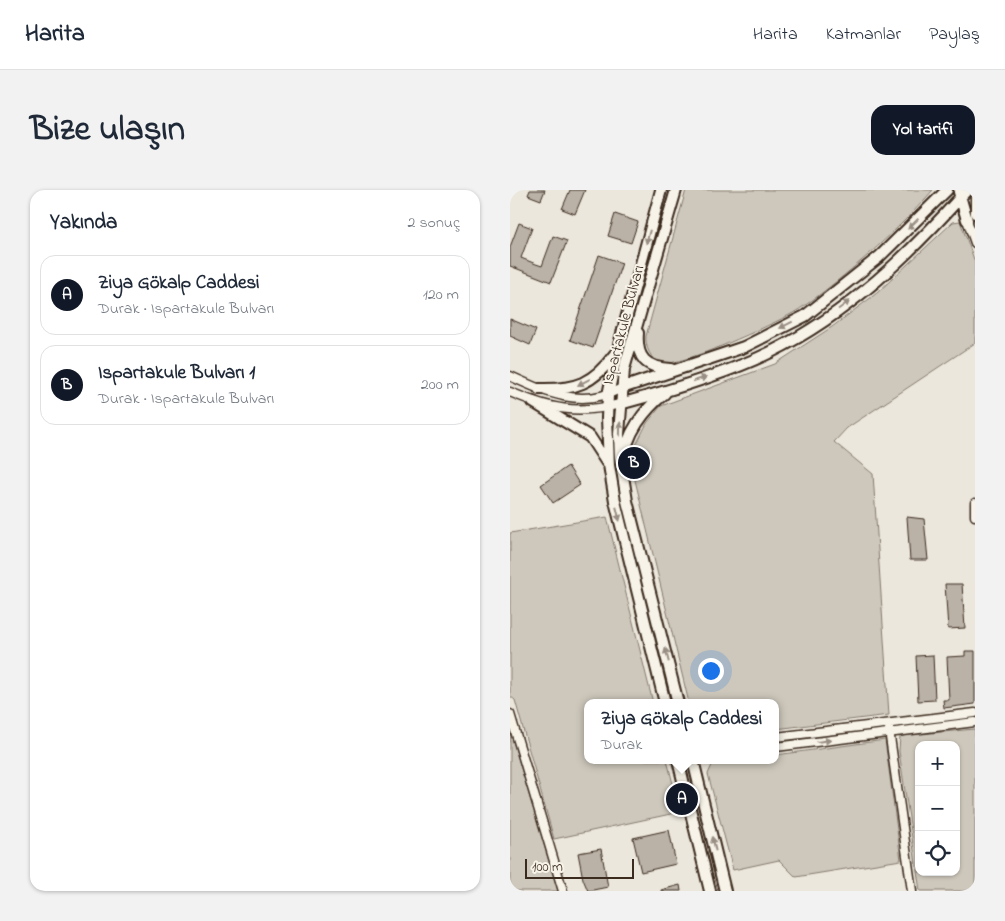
<!DOCTYPE html>
<html lang="tr">
<head>
<meta charset="utf-8">
<style>
	:root { --surface:#fff; --page:#f2f2f3; --text:#1f2937; --muted:#747a83; --line:#e0e1e3; --accent:#111827 }
	body { margin:0; font-family:"Indie Flower",sans-serif; background:var(--page); color:var(--text) }
	.controls { position:absolute; right:15px; bottom:15px; display:grid; overflow:hidden; border-radius:10px; box-shadow:0 1px 4px #0004 }
	.controls button { width:45px; height:45px; display:grid; place-items:center; padding:0; border:0; border-bottom:1px solid var(--line); background:var(--surface); color:var(--text); font:25px sans-serif }
	.scale { position:absolute; left:15px; bottom:12px; width:109px; box-sizing:border-box; padding-left:5px; border:2px solid #3b2a1e; border-top:0; font-size:14px; line-height:18px; white-space:nowrap; color:#3b2a1e; -webkit-text-stroke:4px #f7f3e8; paint-order:stroke }
	.you { position:absolute; left:200px; top:480px; width:18px; height:18px; margin:-12px; border:4px solid #fff; border-radius:50%; background:#1a73e8; box-shadow:0 0 0 8px #1a73e833 }
	.badge { display:grid; place-items:center; width:32px; height:32px; border-radius:50%; background:var(--accent); color:#fff; font-size:16px; font-weight:700 }
	.pin { position:absolute; translate:-50% -50%; border:2px solid #fff; box-shadow:0 1px 5px #0006 }
	.popup { position:absolute; left:74px; top:509px; width:195px; height:65px; box-sizing:border-box; display:grid; place-content:center; border-radius:10px; background:var(--surface); filter:drop-shadow(0 1px 4px #0005); font-size:16px; white-space:nowrap; color:var(--muted) }
	.popup b { font-size:19px; color:var(--text) }
	.popup::after { content:''; position:absolute; left:50%; top:100%; margin-left:-10px; border:10px solid transparent; border-top-color:var(--surface) }
	.list { margin:0; padding:0; list-style:none }
	h2 { display:flex; justify-content:space-between; align-items:center; height:65px; margin:0; padding:0 20px; font-size:21px }
	h2 small { font-size:16px; font-weight:400; color:var(--muted) }
	.list li { display:grid; grid-template-columns:32px 1fr auto; gap:15px; align-items:center; box-sizing:border-box; height:80px; margin:0 10px 10px; padding:0 10px; border:1px solid var(--line); border-radius:15px }
	.list b { display:block; font-size:19px; white-space:nowrap }
	.list p { margin:0; font-size:16px; white-space:nowrap; color:var(--muted) }
	.list em { font-size:16px; font-style:normal; color:var(--muted) }
	.icon { flex:none; width:28px; height:28px; fill:none; stroke:currentColor; stroke-width:2; stroke-linecap:round; stroke-linejoin:round }
	.map { position:relative; flex:none; width:465px; height:701px; overflow:hidden; border-radius:15px }
	header { display:flex; align-items:center; gap:30px; box-sizing:border-box; height:70px; padding:0 25px; background:var(--surface); border-bottom:1px solid var(--line) }
	header strong { font-size:24px }
	nav { display:flex; gap:28px; margin-inline-start:auto; font-size:18px }
	.intro { display:flex; align-items:center; justify-content:space-between; box-sizing:border-box; height:120px; padding:0 30px }
	h1 { margin:0; font-size:35px }
	.button { padding:12px 22px; border-radius:15px; background:var(--accent); color:#fff; font-size:18px; font-weight:700 }
	main { display:flex; gap:30px; padding:0 30px }
	aside { flex:1; background:var(--surface); border-radius:15px; box-shadow:0 1px 4px #0004 }
	.map>svg:first-child { display:block }
	.green { fill:#cec8bc; stroke:#84796d; fill-rule:evenodd }
	.building { fill:#bab2a7; stroke:#3b2a1e }
	.lines { fill:none; stroke-linecap:round; stroke-linejoin:round }
	.minor-casing { stroke:#3b2a1e; stroke-width:11 }
	.major-casing { stroke:#3b2a1e; stroke-width:14 }
	.minor { stroke:#f7f3e8; stroke-width:8 }
	.major { stroke:#f7f3e8; stroke-width:10 }
	.oneway { fill:#998e83 }
	.labels { text-anchor:middle; dominant-baseline:central; stroke-width:4; stroke-linejoin:round; paint-order:stroke }
	.street-label { font-size:16px; fill:#3b2a1e; stroke:#f7f3e8 }
</style>
</head>
<body>
<header>
<strong>Harita</strong>
<nav><a>Harita</a><a>Katmanlar</a><a>Paylaş</a></nav>
</header>
<div class="intro"><h1>Bize ulaşın</h1><a class="button">Yol tarifi</a></div>
<main>
<aside>
<h2>Yakında<small>2 sonuç</small></h2>
<ul class="list">
<li><span class="badge">A</span><div><b>Ziya Gökalp Caddesi</b><p>Durak · Ispartakule Bulvarı</p></div><em>120 m</em></li>
<li><span class="badge">B</span><div><b>Ispartakule Bulvarı 1</b><p>Durak · Ispartakule Bulvarı</p></div><em>200 m</em></li>
</ul>
</aside>
<div class="map">
<svg width="465" height="701" viewBox="0 0 465 701">
	<rect width="100%" height="100%" fill="#ece7dc"/>
	<filter id="ink" filterUnits="userSpaceOnUse"><feTurbulence type="fractalNoise" baseFrequency=".02" numOctaves="2"/><feDisplacementMap in="SourceGraphic" scale="10" xChannelSelector="R" yChannelSelector="G"/><feConvolveMatrix kernelMatrix="1 2 1 2 8 2 1 2 1" color-interpolation-filters="sRGB"/></filter>
	<g filter="url(#ink)">
		<!-- green -->
		<path class="green" d="M176,0H423C396,31 364,61 332,87C317,99 300,113 283,123C263,134 171,177 152,173C140,170 135,156 136,146Z
			M450,31L465,72V153L337,238L324,252L363,284L379,525L266,539V513H179L125,290L124,259L137,233L151,216L265,174L322,137L367,103L443,32Z
			M97,327L143,513H78V570H157L170,622L44,649L5,510L0,506V343Z
			M465,539V701H410L389,561L390,546ZM409,555H446V682H409Z
			M0,541L48,701H0Z
			M375,550L391,670L286,687L269,670L223,680L198,584L203,573L226,570H266V565Z"/>
		<!-- building -->
		<path class="building" d="M20,0H35L31,10L18,5Z
			M60,0H75L65,24L52,19Z
			M105,24L128,32L121,53L98,46Z
			M9,33L22,38L11,68L26,74L32,76L43,46L57,51L41,92L0,76V57Z
			M89,65L112,73L83,158L60,150Z
			M0,129L26,140L20,155L0,146Z
			M58,276L70,295L43,313L31,295Z
			M397,327L414,329L418,370H400Z
			M435,394H452L455,438L438,439Z
			M455,461H465V514L434,518L433,510H439L437,467L455,466Z
			M423,465L425,510L408,511L406,466Z
			M159,640L166,674L131,682L123,648Z
			M91,659L98,697L78,701L73,689L68,663Z
			M170,695L171,701H151V700Z"/>
		<g class="lines">
			<!-- minor casing -->
			<g class="minor-casing">
				<path id="minor" d="M465,0V24
					M457,30L465,53
					M0,186C37,203 72,219 112,198
					M0,202C40,219 67,225 110,214
					M465,313V326
					M0,524L53,701
					M379,540L402,701
					M266,547L465,523
					M266,557L465,532"/>
			</g>
			<!-- major casing -->
			<g class="major-casing">
				<path id="major" d="M151,0L107,162L98,205L97,228L99,275L105,311L155,513
					M166,0L114,179L109,244L110,267L117,311L168,513
					M449,2L457,30
					M128,143C126,168 136,178 161,179
					M112,198L234,157L295,126L369,67L437,0
					M29,199C65,200 83,194 105,164
					M23,212L80,247L97,273
					M110,214C158,201 217,184 261,162C338,124 401,63 457,0
					M114,272C115,244 135,219 155,203
					M168,570L200,701
					M183,570L215,701"/>
			</g>
			<!-- minor -->
			<use href="#minor" class="minor"/>
			<!-- major -->
			<use href="#major" class="major"/>
		</g>
		<!-- one-way arrows -->
		<defs><path id="oneway-solid" d="M-6-.8H1V-3.2L6.5 0L1 3.2V.8H-6Z" transform="scale(1.25)"/></defs>
		<g class="oneway">
			<use href="#oneway-solid" transform="translate(403 34) rotate(136)"/>
			<use href="#oneway-solid" transform="translate(138 47) rotate(105)"/>
			<use href="#oneway-solid" transform="translate(334 115) rotate(-37)"/>
			<use href="#oneway-solid" transform="translate(276 135) rotate(153)"/>
			<use href="#oneway-solid" transform="translate(190 189) rotate(-18)"/>
			<use href="#oneway-solid" transform="translate(74 192) rotate(153)"/>
			<use href="#oneway-solid" transform="translate(110 239) rotate(-89)"/>
			<use href="#oneway-solid" transform="translate(108 324) rotate(76)"/>
			<use href="#oneway-solid" transform="translate(157 465) rotate(-104)"/>
			<use href="#oneway-solid" transform="translate(314 551) rotate(-7)"/>
			<use href="#oneway-solid" transform="translate(204 654) rotate(-103)"/>
		</g>
	</g>
	<g class="labels">
		<!-- street labels -->
		<g class="street-label">
			<text transform="translate(114 135) rotate(-75)">Ispartakule Bulvarı</text>
		</g>
	</g>
</svg>
<div class="controls">
<button>+</button>
<button>−</button>
<button><svg class="icon" aria-label="locate" viewBox="0 0 24 24"><circle cx="12" cy="12" r="6"/><path d="M12 2v4M12 18v4M2 12h4M18 12h4"/></svg></button>
</div>
<div class="scale">100 m</div>
<div class="you"></div>
<div class="pin badge" style="left:172px;top:609px">A</div>
<div class="popup"><b>Ziya Gökalp Caddesi</b>Durak</div>
<div class="pin badge" style="left:124px;top:273px">B</div>
</div>
</main>
</body>
</html>
